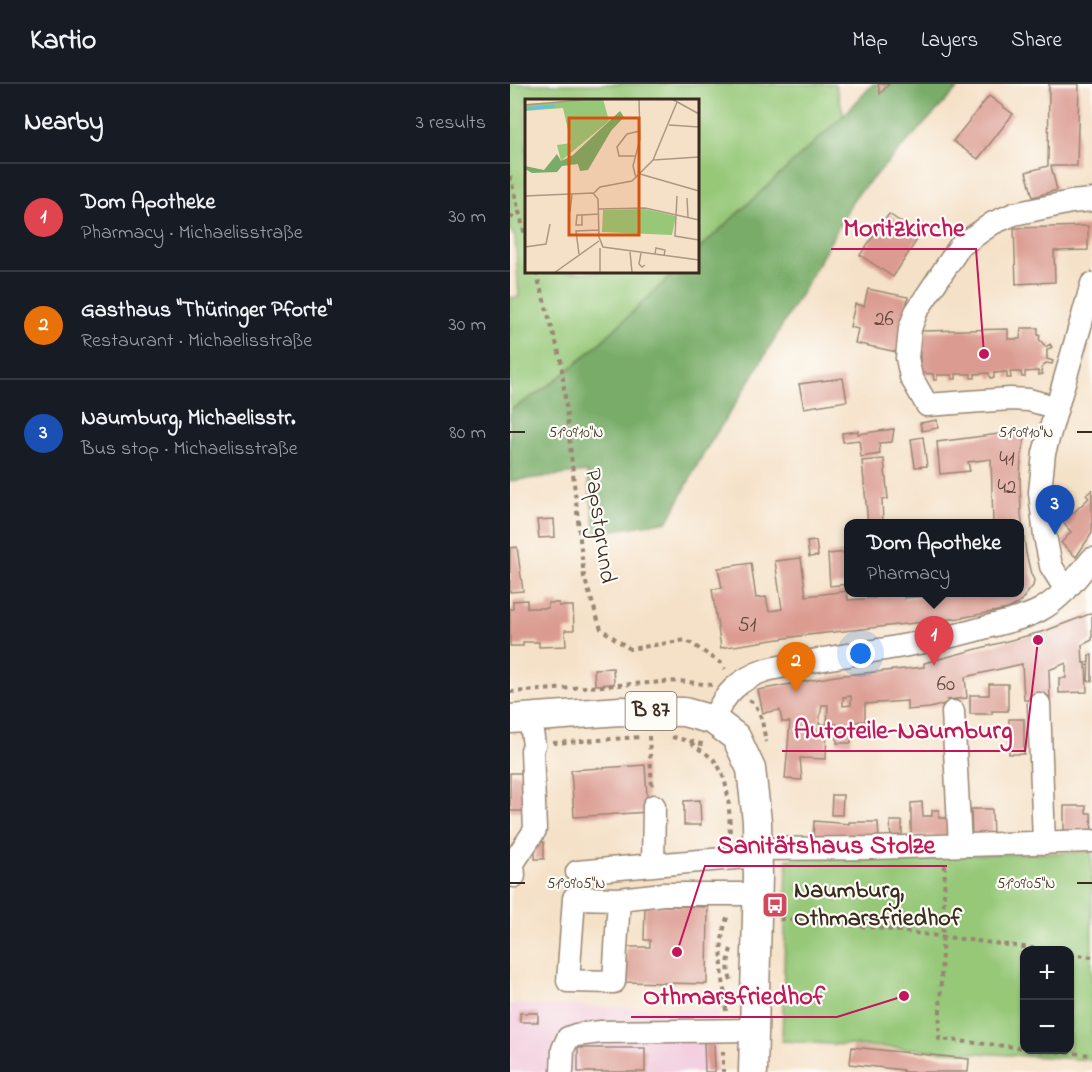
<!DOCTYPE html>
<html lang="en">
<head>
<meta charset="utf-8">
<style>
	:root { --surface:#171b24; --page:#242831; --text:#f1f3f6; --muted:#9ea1a6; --line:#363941; --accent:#8c9099 }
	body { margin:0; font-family:"Indie Flower",sans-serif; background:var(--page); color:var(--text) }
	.controls { position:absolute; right:18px; bottom:18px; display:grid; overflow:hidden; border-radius:12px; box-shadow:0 2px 4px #0004 }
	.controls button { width:54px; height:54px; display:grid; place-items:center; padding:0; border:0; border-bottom:2px solid var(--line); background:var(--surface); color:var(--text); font:30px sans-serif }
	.you { position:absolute; left:351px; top:570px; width:21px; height:21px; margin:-15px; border:4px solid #fff; border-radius:50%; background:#1a73e8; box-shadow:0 0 0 9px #1a73e833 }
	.badge { display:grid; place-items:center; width:39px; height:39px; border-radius:50%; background:var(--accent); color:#fff; font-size:20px; font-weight:700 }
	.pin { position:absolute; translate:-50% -50px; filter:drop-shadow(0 2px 3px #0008) }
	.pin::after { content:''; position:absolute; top:32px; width:21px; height:18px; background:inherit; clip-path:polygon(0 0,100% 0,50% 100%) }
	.popup { position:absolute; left:334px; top:435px; width:180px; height:78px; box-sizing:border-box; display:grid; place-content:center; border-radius:12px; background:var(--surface); filter:drop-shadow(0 2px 4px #0005); font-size:20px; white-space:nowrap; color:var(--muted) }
	.popup b { font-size:22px; color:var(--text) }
	.popup::after { content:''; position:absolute; left:50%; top:100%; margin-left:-12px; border:12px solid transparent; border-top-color:var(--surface) }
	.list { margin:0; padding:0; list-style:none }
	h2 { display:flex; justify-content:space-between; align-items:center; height:78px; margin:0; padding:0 24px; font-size:26px }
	h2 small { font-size:20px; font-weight:400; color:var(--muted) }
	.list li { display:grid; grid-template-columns:39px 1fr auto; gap:18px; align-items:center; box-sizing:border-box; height:108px; padding:0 24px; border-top:2px solid var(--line) }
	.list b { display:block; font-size:22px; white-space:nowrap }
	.list p { margin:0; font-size:20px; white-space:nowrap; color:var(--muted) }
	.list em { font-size:20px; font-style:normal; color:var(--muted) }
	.map { position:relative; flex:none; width:582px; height:988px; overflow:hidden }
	header { display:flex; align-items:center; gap:36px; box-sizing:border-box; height:84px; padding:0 30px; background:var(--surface); border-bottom:2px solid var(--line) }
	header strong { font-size:28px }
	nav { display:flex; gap:33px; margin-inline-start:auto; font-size:21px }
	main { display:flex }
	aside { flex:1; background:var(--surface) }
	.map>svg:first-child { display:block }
	.built { fill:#f3cfdf }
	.green { fill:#96c878; stroke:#68794b; stroke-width:1.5; fill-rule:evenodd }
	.forest { fill:#78ac68; stroke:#5a6b43; stroke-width:1.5 }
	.building { fill:#db9b91; fill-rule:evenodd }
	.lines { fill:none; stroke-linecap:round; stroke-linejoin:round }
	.minor-casing { stroke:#988673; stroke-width:25 }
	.major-casing { stroke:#988673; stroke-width:31 }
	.path { stroke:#988673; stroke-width:4; stroke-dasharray:4.5 4.5; stroke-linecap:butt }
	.minor { stroke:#fff; stroke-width:22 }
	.major { stroke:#fff; stroke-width:28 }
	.ticks { fill:none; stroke:#3b2a1e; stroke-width:2 }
	.labels { text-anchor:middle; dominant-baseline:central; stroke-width:4.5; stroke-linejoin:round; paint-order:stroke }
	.number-label { font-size:21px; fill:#63463b }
	.shield { fill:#fdfcf7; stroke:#75695f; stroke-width:1.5 }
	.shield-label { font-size:22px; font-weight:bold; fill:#3b2a1e }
	.street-label { font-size:24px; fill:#3b2a1e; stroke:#fdfcf7 }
	.poi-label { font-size:24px; font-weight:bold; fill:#3b2a1e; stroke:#fdfcf7; text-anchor:start }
	.inset-river { fill:none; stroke:#64c0e2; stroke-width:3 }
	.inset-road { fill:none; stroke:#ab9884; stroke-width:1.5 }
	.view { fill:#d7540e; fill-opacity:0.15; stroke:#d7540e; stroke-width:3 }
	.inset-edge { fill:none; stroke:#3b2a1e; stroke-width:3 }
	.ticks-label { font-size:15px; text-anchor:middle; fill:#3b2a1e; stroke:#fdfcf7; stroke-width:4.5; stroke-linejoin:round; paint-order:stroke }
	.leader { fill:none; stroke:#c2185b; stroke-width:2 }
	.callout-dot { fill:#c2185b; stroke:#fdfcf7; stroke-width:2 }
	.callout-label { font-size:26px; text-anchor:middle; font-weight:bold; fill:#c2185b; stroke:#fdfcf7; stroke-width:4.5; stroke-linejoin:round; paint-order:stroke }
</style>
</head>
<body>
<header>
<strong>Kartio</strong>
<nav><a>Map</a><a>Layers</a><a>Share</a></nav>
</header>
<main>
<aside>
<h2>Nearby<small>3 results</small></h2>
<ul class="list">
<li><span class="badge" style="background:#e0444e">1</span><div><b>Dom Apotheke</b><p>Pharmacy · Michaelisstraße</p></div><em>30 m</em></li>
<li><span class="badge" style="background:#e8710a">2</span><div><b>Gasthaus &quot;Thüringer Pforte&quot;</b><p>Restaurant · Michaelisstraße</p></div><em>30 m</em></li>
<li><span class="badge" style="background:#1a4fb4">3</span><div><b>Naumburg, Michaelisstr.</b><p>Bus stop · Michaelisstraße</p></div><em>80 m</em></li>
</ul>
</aside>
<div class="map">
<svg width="582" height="988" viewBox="0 0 582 988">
	<rect width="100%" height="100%" fill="#fdfcf7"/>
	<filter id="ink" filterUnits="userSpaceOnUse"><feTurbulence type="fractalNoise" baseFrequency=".0167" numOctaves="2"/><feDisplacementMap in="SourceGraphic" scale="12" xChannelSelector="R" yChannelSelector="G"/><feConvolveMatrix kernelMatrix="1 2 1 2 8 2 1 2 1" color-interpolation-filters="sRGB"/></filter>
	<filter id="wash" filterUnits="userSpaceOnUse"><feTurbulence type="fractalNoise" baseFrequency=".008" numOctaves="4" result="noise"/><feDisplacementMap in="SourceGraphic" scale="24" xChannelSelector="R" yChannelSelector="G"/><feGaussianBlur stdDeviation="1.35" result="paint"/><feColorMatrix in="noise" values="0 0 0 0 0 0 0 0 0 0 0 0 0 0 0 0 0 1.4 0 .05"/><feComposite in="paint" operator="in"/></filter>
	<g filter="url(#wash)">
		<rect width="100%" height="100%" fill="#f5e1c8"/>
		<!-- built -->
		<path class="built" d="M0,920L210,926L207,937V988H0Z"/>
		<!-- green -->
		<path class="green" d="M0,0H325L334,31L188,166V16H16V188H165C114,235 61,293 0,326V214L9,213L5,153L0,146Z
			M582,768V976L272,957L277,775ZM514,866H560V966H514Z"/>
		<!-- forest -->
		<path class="forest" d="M363,0H452L345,113L302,191L236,303L193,370L158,437L86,449L77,388L0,397V326C61,293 114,235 165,188H188V166L334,31Z"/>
		<g id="blocks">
			<!-- building -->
			<path class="building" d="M368,0H379L370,10Z
				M539,0H569L567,82H541L547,106L523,113L516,88L538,82Z
				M479,12L503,30L468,75L443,57Z
				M379,130L410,151L383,193L350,171Z
				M578,142V166L544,167L545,198L506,200L504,144Z
				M358,205L398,213L387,268L345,259L348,245L340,243L345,220L354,222Z
				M408,242L412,247L498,245V255H510L511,244H528V251L530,252L529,255L536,263L540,260L542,263L537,266V275L543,277L542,280L536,279L531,285L533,290L529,291L528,287L515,288V293H512L511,288H500L501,294H497V288L484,289V294H480L479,289L465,290V294H461V290H446V295H442V291H427V296H424L423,290L411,289Z
				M333,294L337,317L294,324L289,300Z
				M427,336L428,344L412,347L410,339Z
				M384,345L382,358L369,359L370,370L351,373L349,356L333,358L332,349L348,347V350Z
				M512,347L515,354L511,372L510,396L511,431L516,469L521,490L524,496L523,502L509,519L498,525L450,534L289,552L211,564L202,505L212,504L208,484L241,479L246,514L256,513L259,527L272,525L265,477L291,474L296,512L337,507L338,516L365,514L364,511L383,508H394V514L419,512L418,508H447V511L461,508H510V440H483L481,375L458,378L460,387L430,390L427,358Z
				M413,353L417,382L405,383L401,355Z
				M374,375L378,415H372L373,440H358L352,377Z
				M582,406V449L566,473L551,459L561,448L545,428L553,421L562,430L579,414L576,411Z
				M44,435L45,453L29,454L27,436Z
				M306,457L308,472L299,473L297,458Z
				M7,463L13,507L0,508V464Z
				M338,468V500L320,502L318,470Z
				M17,516V524H38V519H49V522H63L64,546H55L56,562L29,563V558H13V562H0V525H3V517Z
				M582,529V556L572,561L573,579H576L577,608L549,609V594H556V579L539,586L540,616H514L512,580L455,593L457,614L437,616L438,619L420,624L397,626V617L355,620V637L342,638L341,659H327V640H317L318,621H312L309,640H317L316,675L290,674L292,696L275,695L280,638H272L270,626L253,629L248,606L325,592L414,583V579L535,547ZM341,612V621L333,622V613Z
				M579,571H582V597H578Z
				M103,584L104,600L85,601L84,585Z
				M479,600H498V627H482V630H460V611H479Z
				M499,635H514V670H499Z
				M135,681L138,728L64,733L61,686Z
				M0,689H17L18,727H0Z
				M322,711H333L332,731H321Z
				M190,716L191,741H174V717Z
				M412,718L413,732H422V726H429V734H442V753L401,752V719Z
				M554,722H576V729H581L582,750H554Z
				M461,725H482L483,753H462Z
				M304,737L339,740V738H368L369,756L303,755Z
				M380,737H392V755L381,756Z
				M34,758V775H25V759Z
				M135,821L198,823L197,900L115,898L116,863H140V856H134Z
				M10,929H28V938H10Z
				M204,955L205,988H195L194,956Z
				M342,963L459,975L458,988H393V986L340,980Z
				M68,964H135V988H68Z"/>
		</g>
	</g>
	<g filter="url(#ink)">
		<use href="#blocks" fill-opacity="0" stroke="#988673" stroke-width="1.5"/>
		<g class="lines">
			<!-- minor casing -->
			<g class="minor-casing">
				<path id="minor" d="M547,324L519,316L500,315L417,321L401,293L397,274L400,245L406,228L450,162L483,139L504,130L561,118L582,116
					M556,506L541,482L535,452L530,408L534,369L582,200
					M529,620L534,759
					M443,628L450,761
					M203,636C214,610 229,595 256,586C329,570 405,564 477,543C494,538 514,535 530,526C552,514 566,494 582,475
					M248,765L363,764L582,757
					M143,781L248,772
					M67,788L143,781L144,722
					M4,792L3,779L25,746L22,666L24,661L20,634
					M109,815L64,814L58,897L104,898L109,815L153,810H248
					M52,988L53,965L58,954L66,951L91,948L245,946"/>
			</g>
			<!-- major casing -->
			<g class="major-casing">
				<path id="major" d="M0,635L110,627L174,628L203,636L226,653L241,685L247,737L248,793L243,988"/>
			</g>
			<!-- path -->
			<path class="path" d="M0,92L16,155
				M0,134L9,128
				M26,188L51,276L74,493L91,545L120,565L176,556L211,579L215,585
				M0,608L169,597L202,601
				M239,616C252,623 253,644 256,658
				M139,652L142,704
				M162,653L196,661
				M43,659L131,653
				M181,659C188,665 198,670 204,676C221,697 219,729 220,754
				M435,781L429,955L514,964
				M270,835L311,837L537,866
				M221,865C218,874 217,888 221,896
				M560,870L582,873
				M216,927C214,894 206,862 218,831
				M529,966L582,971
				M213,967V988"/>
			<!-- minor -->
			<use href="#minor" class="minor"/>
			<!-- major -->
			<use href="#major" class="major"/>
		</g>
	</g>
	<!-- ticks -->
	<path class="ticks" d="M0,348H15M567,348H582M0,799H15M567,799H582"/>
	<!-- icons -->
	<defs>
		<g id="bus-square" transform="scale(1.35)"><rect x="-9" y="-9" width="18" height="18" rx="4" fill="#d1495b" stroke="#fdfcf7"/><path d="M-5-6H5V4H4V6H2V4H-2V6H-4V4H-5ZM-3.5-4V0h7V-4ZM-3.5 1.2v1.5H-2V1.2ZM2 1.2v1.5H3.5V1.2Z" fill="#fff"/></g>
	</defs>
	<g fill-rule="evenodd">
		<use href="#bus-square" x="265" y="821"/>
	</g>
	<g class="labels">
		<!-- number labels -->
		<g class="number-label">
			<text x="374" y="236">26</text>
			<text x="497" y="376">41</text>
			<text x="497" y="404">42</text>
			<text x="237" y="542">51</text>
			<text x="436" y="601">60</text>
		</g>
		<!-- shield labels -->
		<rect class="shield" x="115.5" y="608" width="51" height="38" rx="4.5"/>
		<g class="shield-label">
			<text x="141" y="627">B 87</text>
		</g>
		<!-- street labels -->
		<g class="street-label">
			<text transform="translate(89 442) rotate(82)">Papstgrund</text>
		</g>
		<!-- poi labels -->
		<g class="poi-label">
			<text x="284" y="807">Naumburg,<tspan x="284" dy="28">Othmarsfriedhof</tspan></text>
		</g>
	</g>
	<!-- overview -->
	<g transform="translate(15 15)">
		<rect width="174" height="174" fill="#f5e1c8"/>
		<path d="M78,0L84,22L36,62L32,46L46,44L38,9L0,12V5ZM120,110L151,117L147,136L77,133L78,111Z" fill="#96c878"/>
		<path d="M95,12L99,18L86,32L63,71L55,72L53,65L37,67L32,73L7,74L0,70V67L19,71L32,55L36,62L48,56Z" fill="#78ac68"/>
		<path class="inset-river" d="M0,10L30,7"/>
		<path class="inset-road" d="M147,0L174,15M0,6L68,0M144,26L174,28M110,57H94L92,48L102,35L115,32M128,61L174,58M115,75L174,92M111,79L108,67L115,40L114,0M69,94L75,88L107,82L128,61L152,3M0,97L68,94L73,100L74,138L78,148L174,161M152,97L150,137L174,141M162,99L163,118M74,110L120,109L174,121M45,113L47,95M57,116H52L51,126H57V116L74,115M0,148L21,145L25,125M105,153L107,173M116,154L114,165L117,168L120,166M54,155L51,132L74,131M130,155L131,149L140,151L139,157M29,174L74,142M75,174V149"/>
		<path class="view" d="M44,19H114V136H44Z"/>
		<rect width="174" height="174" class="inset-edge"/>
	</g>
	<g class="ticks-label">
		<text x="66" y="353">51°09'10"N</text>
		<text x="516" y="353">51°09'10"N</text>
		<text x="66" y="804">51°09'05"N</text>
		<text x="516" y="804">51°09'05"N</text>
	</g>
	<!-- callouts -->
	<path class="leader" d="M474 270L466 165H321M528 556L515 667H272M167 868L195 782H437M394 912L327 933H121"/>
	<g class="callout-dot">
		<circle cx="474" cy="270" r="6"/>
		<circle cx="528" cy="556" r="6"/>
		<circle cx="167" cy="868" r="6"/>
		<circle cx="394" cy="912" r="6"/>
	</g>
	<g class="callout-label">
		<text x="394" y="152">Moritzkirche</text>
		<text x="393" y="654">Autoteile-Naumburg</text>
		<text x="316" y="769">Sanitätshaus Stolze</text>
		<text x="224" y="920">Othmarsfriedhof</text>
	</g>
</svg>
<div class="controls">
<button>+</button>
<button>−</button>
</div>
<div class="you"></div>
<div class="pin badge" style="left:424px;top:582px;background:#e0444e">1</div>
<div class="popup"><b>Dom Apotheke</b>Pharmacy</div>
<div class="pin badge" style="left:286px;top:608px;background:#e8710a">2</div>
<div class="pin badge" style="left:545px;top:451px;background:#1a4fb4">3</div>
</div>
</main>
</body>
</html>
